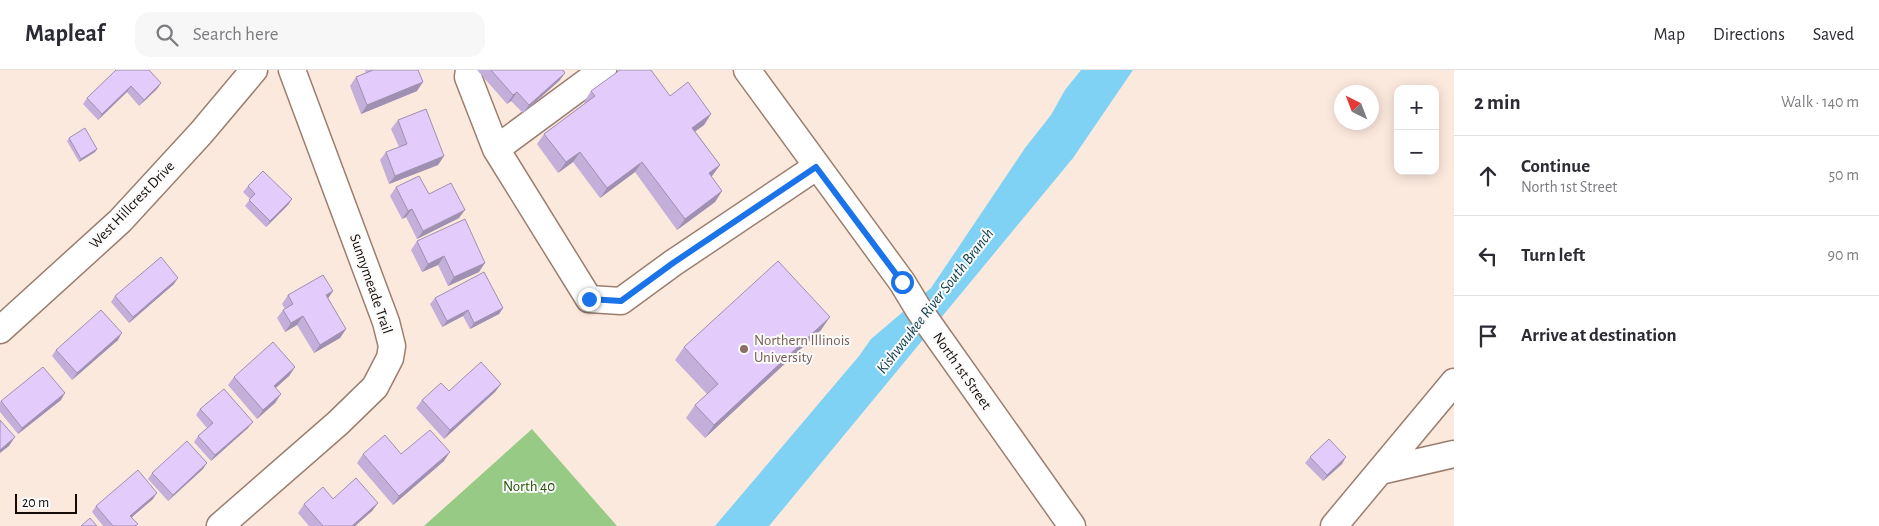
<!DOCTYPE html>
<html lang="en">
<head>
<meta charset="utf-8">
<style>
	:root { --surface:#fff; --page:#f7f7f7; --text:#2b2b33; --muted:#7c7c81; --line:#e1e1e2 }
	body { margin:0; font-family:"Alegreya Sans",sans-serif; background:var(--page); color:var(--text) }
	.controls { position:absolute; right:15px; top:15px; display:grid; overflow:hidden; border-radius:10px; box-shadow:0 2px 12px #0003 }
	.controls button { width:45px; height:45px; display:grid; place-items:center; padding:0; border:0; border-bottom:1px solid var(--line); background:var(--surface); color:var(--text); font:25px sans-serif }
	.compass { position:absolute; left:1334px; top:15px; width:45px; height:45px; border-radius:50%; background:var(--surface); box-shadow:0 2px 12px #0003; rotate:318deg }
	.scale { position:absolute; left:15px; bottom:12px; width:62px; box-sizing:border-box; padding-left:5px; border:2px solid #160c07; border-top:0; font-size:14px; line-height:18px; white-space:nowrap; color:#160c07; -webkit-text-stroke:4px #fafafa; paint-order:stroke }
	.stop { position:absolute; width:15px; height:15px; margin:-11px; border:4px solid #1a73e8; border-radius:50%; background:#fff }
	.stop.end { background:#1a73e8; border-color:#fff; box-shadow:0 1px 5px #0008 }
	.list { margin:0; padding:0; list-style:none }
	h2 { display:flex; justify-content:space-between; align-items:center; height:65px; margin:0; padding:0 20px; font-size:21px }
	h2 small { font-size:16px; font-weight:400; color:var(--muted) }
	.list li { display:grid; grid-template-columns:32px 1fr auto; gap:15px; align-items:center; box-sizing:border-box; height:80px; padding:0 20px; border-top:1px solid var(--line) }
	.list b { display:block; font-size:19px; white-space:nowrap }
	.list p { margin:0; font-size:16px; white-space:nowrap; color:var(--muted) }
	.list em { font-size:16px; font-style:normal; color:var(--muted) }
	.icon { flex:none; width:28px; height:28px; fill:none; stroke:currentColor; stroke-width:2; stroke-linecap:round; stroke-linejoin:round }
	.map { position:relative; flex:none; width:1454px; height:456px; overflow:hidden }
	header { display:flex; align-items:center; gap:30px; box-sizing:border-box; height:70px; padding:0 25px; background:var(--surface); border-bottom:1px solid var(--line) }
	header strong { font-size:24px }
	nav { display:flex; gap:28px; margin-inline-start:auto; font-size:18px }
	.search { width:350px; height:45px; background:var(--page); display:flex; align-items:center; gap:12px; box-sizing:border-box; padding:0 18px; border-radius:15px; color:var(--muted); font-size:19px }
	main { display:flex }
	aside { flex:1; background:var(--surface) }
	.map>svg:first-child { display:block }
	.green { fill:#97ca84 }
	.water { fill:#7fd2f4 }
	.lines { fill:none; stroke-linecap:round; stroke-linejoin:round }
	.minor-casing { stroke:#9b7e6e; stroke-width:29 }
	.minor { stroke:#fff; stroke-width:26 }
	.wall { fill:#c3afd9 }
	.shaded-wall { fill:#9f8fb0 }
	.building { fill:#e3ccfc; stroke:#9f8fb0 }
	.route { stroke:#1a73e8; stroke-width:6 }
	.education-dot { fill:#8d6e63; stroke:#fafafa; stroke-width:2 }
	.labels { text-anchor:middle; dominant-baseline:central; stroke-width:4; stroke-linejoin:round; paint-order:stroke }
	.street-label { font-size:15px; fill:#160c07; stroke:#fafafa }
	.education-label { font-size:15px; fill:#785e54; stroke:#fafafa; text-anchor:start }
	.park-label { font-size:15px; fill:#215303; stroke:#fafafa }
	.water-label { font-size:16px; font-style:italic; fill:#0f4052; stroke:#fafafa }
</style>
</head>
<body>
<header>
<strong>Mapleaf</strong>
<div class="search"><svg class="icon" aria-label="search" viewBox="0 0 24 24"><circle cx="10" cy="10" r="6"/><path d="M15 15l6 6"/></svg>Search here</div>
<nav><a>Map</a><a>Directions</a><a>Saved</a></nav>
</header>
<main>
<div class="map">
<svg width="1454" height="456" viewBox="0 0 1454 456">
	<rect width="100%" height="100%" fill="#fce9de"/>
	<!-- green -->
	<path class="green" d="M532,359L617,456H424Z"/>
	<!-- water -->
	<path class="water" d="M1081,0H1133L1073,88L769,456H715L859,286L871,269L931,218L1025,78L1051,45L1065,20Z"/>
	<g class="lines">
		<!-- minor casing -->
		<g class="minor-casing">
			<path id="minor" d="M469,0L468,7L496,79
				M603,0L496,79L589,229L621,231L673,193L816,97
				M747,0L902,212L919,240L1072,456
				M0,260L120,151L201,63L254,0
				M1380,401L1454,384
				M220,456L338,353L375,317L390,288L392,276L386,252L292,0
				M1334,456L1454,312"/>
		</g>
		<!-- minor -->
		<use href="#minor" class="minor"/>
	</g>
	<!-- wall -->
	<path class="wall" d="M116,0L161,13L157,19L139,36L127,22L98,50L83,34L87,28Z
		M365,0H418L417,21L361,44L350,16L356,7L366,3Z
		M477,0H563L565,3L559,11L523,43L511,31L507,34Z
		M591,21L670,26L711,44L704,55L695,61L720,95L711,107L722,121L715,132L677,160L635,102L600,128L573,92L558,103L537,74L544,64L585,33L584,32Z
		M398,50L444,86L438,95L389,114L380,90L386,82L399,77L391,59Z
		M69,68L97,79L95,82L79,92L67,71Z
		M248,116L292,129L288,135L266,157L245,136L250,129L243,122Z
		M396,117L429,124L459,148L417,169L406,147L402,149L390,126Z
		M417,171L479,202L448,216L438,195L422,202L411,180Z
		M174,214L129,253L111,232L115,226Z
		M333,221L328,228L346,259L340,268L314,283L297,255L285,262L277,248L283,240L285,239L282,234L288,225Z
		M435,228L503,238L499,244L470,259L463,246L442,257L430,234Z
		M821,260L705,368L686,348L695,335L707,324L675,290L684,277Z
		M118,270L72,310L52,286L56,280Z
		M295,297L289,306L275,318L281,324L275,333L257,349L228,315L234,307Z
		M501,314L495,322L444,369L416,338L422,330L449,321Z
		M61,330L18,364L0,342V332L1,331Z
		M200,339L248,358L211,391L194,372L198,366L207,358L196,345Z
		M363,384H401L444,391L393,435L357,393Z
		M1310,387L1342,394L1323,411L1305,393Z
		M203,399L168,431L148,409L152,403Z
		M153,429L132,447L136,456H103L92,442L96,436Z
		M333,429L378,433L372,441L355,456H309L298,443L304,434Z"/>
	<!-- shaded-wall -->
	<path class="shaded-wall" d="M565,3L559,11L523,43L529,35Z
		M423,12L417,21L361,44L367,35Z
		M161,13L157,19L139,36L144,30Z
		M131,16L127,22L98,50L102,44Z
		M517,22L511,31L507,34L513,25Z
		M711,44L704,55L685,69L692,58Z
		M97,79L95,82L79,92L81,89Z
		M580,82L573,92L558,103L566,92Z
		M444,86L438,95L389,114L395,106Z
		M642,92L635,102L600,128L607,118Z
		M720,95L712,106L701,114L709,103Z
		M722,121L715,132L677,160L685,149Z
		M292,129L288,135L266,157L270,151Z
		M412,139L406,147L402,149L408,141Z
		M465,140L459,148L417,169L423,161Z
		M444,186L438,195L422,202L428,194Z
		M485,193L479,202L448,216L454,207Z
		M178,208L174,214L129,253L133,247Z
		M333,221L327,230L326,225Z
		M503,238L499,244L470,259L474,253Z
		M468,240L463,246L442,257L447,251Z
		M303,246L297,255L285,262L291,253Z
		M830,247L821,260L705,368L714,355Z
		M346,259L340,268L314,283L320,275Z
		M122,263L118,270L72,310L77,303Z
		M295,297L289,306L268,325L274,316Z
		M501,314L495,322L444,369L450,360Z
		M65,323L61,330L18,364L22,358Z
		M281,324L275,333L257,349L263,340Z
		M253,352L248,358L211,391L215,385Z
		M15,367L9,376L0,383V380Z
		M450,382L444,391L393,435L399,426Z
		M1346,387L1342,394L1323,411L1327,405Z
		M207,393L203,399L168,431L173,425Z
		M157,423L153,429L126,452L130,446Z
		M378,433L372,441L355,456H352Z"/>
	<!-- building -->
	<path class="building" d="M116,0H149L161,13L144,30L131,16L102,44L87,28Z
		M373,0H418L423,12L367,35L356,7Z
		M491,0H563L565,3L529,35L517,22L513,25Z
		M620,0H651L670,26L688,12L711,44L692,58L720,95L709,103L722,121L685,149L642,92L607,118L580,82L566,92L544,64L595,26L591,21Z
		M426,39L444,86L395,106L386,82L407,74L398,50Z
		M85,58L97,79L81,89L69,68Z
		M263,101L292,129L270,151L249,130L255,124L248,116Z
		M419,106L429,124L451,113L465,140L423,161L412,139L408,141L396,117Z
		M465,149L485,193L454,207L444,186L428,194L417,171Z
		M161,187L178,208L133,247L115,226Z
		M778,191L830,247L714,355L695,335L718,314L684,277Z
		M484,202L503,238L474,253L468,240L447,251L435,228Z
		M323,205L333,221L326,225L346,259L320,275L303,246L291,253L283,240L293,234L288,225Z
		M101,240L122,263L77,303L56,280Z
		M273,272L295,297L274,316L281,324L263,340L234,307Z
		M481,292L501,314L450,360L422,330L441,313L449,321Z
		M43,297L65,323L22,358L1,331Z
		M224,319L253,352L215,385L198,366L213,353L200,339Z
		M0,350L15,367L0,380Z
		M430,360L450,382L399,426L363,384L385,365L401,384Z
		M1329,369L1346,387L1327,405L1310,387Z
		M187,371L207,393L173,425L152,403Z
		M138,400L157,423L130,446L138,454L135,456H113L96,436Z
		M356,408L378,433L352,456H323L304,434L323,417L333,429Z
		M90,448L97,456H81Z"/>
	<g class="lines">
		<!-- route -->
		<path class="route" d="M589,229L621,231L673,193L816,97L902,212"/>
	</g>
	<!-- markers -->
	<circle class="education-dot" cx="744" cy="279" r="5"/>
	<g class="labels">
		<!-- street labels -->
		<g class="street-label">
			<text transform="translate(132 135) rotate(-46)">West Hillcrest Drive</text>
			<text transform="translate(371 214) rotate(71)">Sunnymeade Trail</text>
			<text transform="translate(962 301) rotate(55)">North 1st Street</text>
		</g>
		<!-- education labels -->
		<g class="education-label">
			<text x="754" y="270">Northern Illinois<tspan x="754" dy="17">University</tspan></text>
		</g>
		<!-- park labels -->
		<g class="park-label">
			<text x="529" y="416">North 40</text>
		</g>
		<!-- water labels -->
		<g class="water-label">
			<text transform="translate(935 231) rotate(-52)">Kishwaukee River South Branch</text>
		</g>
	</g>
</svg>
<div class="controls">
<button>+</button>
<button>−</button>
</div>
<svg class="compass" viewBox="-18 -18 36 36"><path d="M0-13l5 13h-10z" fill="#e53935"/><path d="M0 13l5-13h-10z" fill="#7c7c81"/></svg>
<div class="scale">20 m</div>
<div class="stop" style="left:902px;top:212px"></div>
<div class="stop end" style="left:589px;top:229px"></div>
</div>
<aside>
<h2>2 min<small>Walk · 140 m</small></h2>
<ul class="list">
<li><svg class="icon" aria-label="ahead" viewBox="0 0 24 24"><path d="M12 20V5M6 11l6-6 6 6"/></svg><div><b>Continue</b><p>North 1st Street</p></div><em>50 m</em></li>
<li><svg class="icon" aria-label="left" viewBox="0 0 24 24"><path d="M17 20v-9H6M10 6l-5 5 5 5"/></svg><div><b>Turn left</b></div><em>90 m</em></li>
<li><svg class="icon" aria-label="arrive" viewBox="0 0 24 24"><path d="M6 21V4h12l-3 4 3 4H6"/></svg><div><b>Arrive at destination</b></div></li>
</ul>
</aside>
</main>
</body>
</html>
